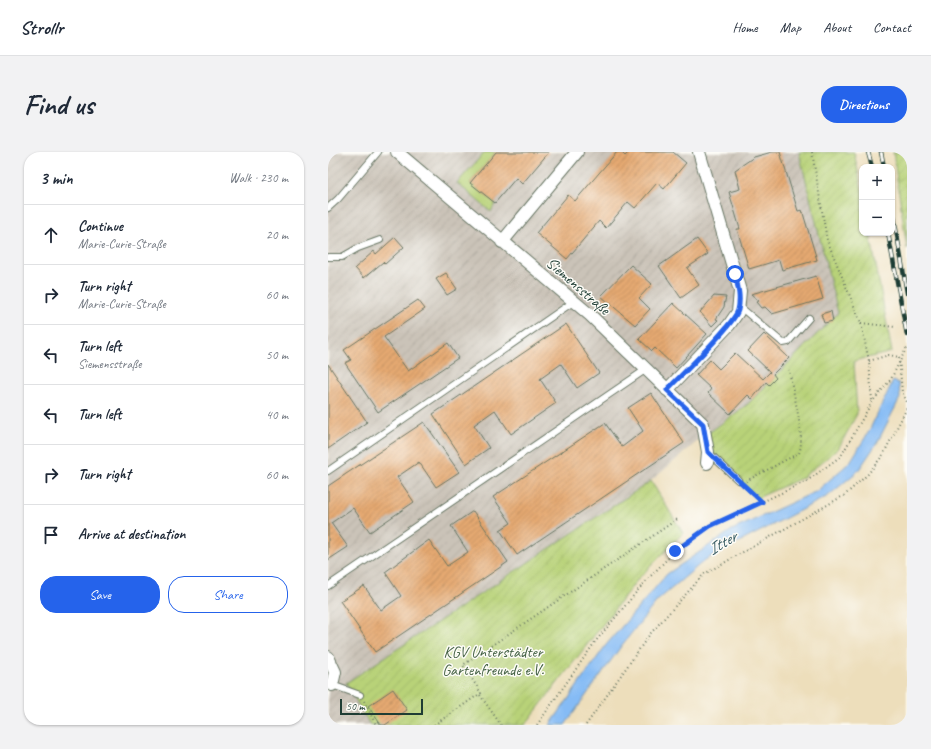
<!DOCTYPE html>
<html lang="en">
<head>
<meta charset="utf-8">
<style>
	:root { --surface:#fff; --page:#f2f2f3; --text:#1f2937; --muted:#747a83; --line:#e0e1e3; --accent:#2563eb }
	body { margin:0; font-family:Caveat,sans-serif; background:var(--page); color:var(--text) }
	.controls { position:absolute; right:12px; top:12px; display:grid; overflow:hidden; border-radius:8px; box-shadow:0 1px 3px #0004 }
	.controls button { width:36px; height:36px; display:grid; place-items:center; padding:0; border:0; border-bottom:1px solid var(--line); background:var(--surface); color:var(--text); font:20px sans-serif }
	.scale { position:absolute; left:12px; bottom:10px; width:83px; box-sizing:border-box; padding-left:4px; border:2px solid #1f3d34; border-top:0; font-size:11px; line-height:14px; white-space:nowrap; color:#1f3d34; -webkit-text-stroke:3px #fdfcf7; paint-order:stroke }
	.stop { position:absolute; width:12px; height:12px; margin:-9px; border:3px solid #2563eb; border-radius:50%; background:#fff }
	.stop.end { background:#2563eb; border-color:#fff; box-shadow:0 1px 4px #0008 }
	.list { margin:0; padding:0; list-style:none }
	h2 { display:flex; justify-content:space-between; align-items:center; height:52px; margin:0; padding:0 16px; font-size:17px }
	h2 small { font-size:13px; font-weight:400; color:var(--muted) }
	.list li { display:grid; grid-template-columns:26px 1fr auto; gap:12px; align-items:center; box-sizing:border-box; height:60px; padding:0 16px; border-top:1px solid var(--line) }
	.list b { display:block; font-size:15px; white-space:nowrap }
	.list p { margin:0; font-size:13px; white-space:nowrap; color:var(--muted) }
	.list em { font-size:13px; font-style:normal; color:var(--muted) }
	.actions { display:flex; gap:8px; padding:12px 16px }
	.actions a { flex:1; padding:9px 0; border:1px solid var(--accent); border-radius:16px; text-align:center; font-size:14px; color:var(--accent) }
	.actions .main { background:var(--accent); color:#fff }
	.icon { flex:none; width:22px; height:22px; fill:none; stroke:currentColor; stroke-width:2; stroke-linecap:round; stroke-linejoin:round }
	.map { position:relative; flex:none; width:579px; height:573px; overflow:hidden; border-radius:16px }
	header { display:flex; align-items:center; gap:24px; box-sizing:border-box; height:56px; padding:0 20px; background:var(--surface); border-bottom:1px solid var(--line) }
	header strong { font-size:19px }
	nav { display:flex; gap:22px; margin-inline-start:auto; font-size:14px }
	.intro { display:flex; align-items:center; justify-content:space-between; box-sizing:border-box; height:96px; padding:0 24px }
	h1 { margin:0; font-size:28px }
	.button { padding:10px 18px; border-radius:16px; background:var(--accent); color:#fff; font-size:14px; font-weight:700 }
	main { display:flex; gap:24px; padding:0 24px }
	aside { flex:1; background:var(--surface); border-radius:16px; box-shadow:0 1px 3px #0004 }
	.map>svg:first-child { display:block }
	.industrial { fill:url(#industrial-furrows) }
	.grass { fill:#b8d278; stroke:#6c8856 }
	.garden { fill:url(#garden-furrows); stroke:#6c8856 }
	.water { fill:#85bbf5; stroke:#527c94 }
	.building { fill:url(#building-hatch) }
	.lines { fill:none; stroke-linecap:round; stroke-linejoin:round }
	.service-casing { stroke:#677563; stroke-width:8 }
	.minor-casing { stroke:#677563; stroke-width:14 }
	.path { stroke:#677563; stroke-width:2; stroke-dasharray:1 3; stroke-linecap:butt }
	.service { stroke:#fff; stroke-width:6 }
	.minor { stroke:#fff; stroke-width:12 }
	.rail-casing { stroke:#1f3d34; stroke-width:4.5 }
	.rail { stroke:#fdfcf7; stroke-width:3; stroke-dasharray:9; stroke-linecap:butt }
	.route { stroke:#2563eb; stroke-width:5 }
	.labels { text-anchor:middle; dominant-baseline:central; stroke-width:3; stroke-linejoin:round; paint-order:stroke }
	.street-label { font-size:16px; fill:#1f3d34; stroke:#fdfcf7 }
	.park-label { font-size:16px; fill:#456245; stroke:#fdfcf7 }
	.water-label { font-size:17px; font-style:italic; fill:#385c64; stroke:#fdfcf7 }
</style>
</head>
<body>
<header>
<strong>Strollr</strong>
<nav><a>Home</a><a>Map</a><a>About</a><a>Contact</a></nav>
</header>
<div class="intro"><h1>Find us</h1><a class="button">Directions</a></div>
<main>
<aside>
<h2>3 min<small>Walk · 230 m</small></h2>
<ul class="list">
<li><svg class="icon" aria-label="ahead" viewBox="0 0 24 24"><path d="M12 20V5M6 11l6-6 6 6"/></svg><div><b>Continue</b><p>Marie-Curie-Straße</p></div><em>20 m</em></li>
<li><svg class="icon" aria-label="right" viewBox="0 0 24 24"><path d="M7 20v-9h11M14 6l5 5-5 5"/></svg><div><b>Turn right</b><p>Marie-Curie-Straße</p></div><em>60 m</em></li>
<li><svg class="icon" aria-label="left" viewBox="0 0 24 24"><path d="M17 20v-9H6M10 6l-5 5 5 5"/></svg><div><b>Turn left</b><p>Siemensstraße</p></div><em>50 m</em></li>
<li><svg class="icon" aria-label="left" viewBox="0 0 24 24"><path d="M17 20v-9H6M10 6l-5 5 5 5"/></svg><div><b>Turn left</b></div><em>40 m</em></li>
<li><svg class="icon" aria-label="right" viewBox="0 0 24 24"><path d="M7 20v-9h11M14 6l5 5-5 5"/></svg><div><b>Turn right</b></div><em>60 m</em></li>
<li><svg class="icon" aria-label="arrive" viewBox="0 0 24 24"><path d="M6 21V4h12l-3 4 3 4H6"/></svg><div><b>Arrive at destination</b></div></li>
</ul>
<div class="actions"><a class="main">Save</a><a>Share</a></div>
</aside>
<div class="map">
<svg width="579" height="573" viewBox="0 0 579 573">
	<defs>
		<pattern id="industrial-furrows" width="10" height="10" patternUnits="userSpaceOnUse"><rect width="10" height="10" fill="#cac3b8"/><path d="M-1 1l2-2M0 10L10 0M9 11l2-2" fill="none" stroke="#ada89f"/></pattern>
		<pattern id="garden-furrows" width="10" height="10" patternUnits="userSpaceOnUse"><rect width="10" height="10" fill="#b8d278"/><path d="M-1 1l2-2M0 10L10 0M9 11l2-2" fill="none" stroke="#9eb568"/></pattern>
		<pattern id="building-hatch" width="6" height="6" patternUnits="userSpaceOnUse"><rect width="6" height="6" fill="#e5a971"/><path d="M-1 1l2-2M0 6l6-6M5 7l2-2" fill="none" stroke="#b98b5e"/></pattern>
	</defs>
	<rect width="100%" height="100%" fill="#fdfcf7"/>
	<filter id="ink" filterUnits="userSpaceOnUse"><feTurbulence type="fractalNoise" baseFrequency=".025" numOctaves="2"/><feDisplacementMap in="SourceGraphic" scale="8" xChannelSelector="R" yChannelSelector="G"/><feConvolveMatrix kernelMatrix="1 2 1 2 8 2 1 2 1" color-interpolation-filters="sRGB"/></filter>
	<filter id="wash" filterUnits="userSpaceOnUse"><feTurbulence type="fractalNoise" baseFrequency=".012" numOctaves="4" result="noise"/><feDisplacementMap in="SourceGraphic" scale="16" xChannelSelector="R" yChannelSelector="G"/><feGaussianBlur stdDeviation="0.9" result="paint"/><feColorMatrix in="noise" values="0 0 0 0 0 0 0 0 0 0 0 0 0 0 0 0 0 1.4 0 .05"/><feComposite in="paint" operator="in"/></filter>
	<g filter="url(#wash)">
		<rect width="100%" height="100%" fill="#eddebb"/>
		<!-- industrial -->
		<path class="industrial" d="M0,0H471L510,161L420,252L371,288L323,329L18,531L42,573H0Z"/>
		<!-- grass -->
		<path class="grass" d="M157,0H168L142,31L167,51L163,60L129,31Z"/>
		<!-- garden -->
		<path class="garden" d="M471,0H526L534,39V81H542L564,200L526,209L529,262L510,297L474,326L429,346L371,288L420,252L510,161Z
			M565,0H579V97Z
			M323,329L355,381L310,427L197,573H42L18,531Z"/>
		<!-- water -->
		<path class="water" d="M565,229L571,231L572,246L549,291L530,319L500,344L377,408L329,449L294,493L237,573H222L278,493L339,422L404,378L489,339L522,310L540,281Z"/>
		<g id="blocks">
			<!-- building -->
			<path class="building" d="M168,0H221L194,32L188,26L167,51L142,31Z
				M289,0H293L297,4L301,0H345L358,11L336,37L329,31L307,56L300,50L278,76L271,69L239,107L208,81L240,43L247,49Z
				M444,0H452L470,59L474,58L489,108L454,118L451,108L421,117L409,77H412L401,40L412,37L407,18L426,5Z
				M67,85L76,95L57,112L55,110L36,126L27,116L46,99L48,102Z
				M369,87L380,102L359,116L371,133L353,146L331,114Z
				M303,113L324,132L311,146L322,157L307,173L273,144Z
				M118,121L129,137L119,143L108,127Z
				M488,124L495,147L444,162L437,155L433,156L428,150L431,149L423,142Z
				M386,144L398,145L397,149L396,155L388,167L390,168L384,174L372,160Z
				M90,148L97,157L56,185L80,219L120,191L130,206L50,260L17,211L23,208L16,198Z
				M345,151L379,182L348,216L327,196L324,199L311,187Z
				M503,159L505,169L496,171L493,162Z
				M238,172L271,221L249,236L233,212L212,227L228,251L183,282L167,258L146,273L161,296L138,312L105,262Z
				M436,182L461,206L445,222L448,226L441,233L438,230L424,247L420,243L402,262L380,241L383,237L368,223L382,208L391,217L407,201L435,227L442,220L420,199Z
				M0,212L39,270L0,297Z
				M323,241L356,291L189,403L172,378L183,371L165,345L277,271L294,295L315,279L300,256Z
				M96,270L131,320L108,335L91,310L69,325L86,350L42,380L25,356L3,371L20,395L0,408V334Z
				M145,359L180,410L47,500L12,449L36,434L53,458L73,444L57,420L101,388L119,414L140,400L123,374Z
				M65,537L79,558L57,573H53L40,554Z"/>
		</g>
	</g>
	<g filter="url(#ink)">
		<use href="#blocks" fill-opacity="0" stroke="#677563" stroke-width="1"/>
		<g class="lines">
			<!-- service casing -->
			<g class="service-casing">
				<path id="service" d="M0,56L10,47L50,0
					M0,105H14L30,96L52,88
					M411,154L455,191L460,190L481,166
					M380,300L410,328
					M0,319L245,150
					M0,434L317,218
					M4,533L32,543"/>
			</g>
			<!-- minor casing -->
			<g class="minor-casing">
				<path id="minor" d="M69,0L262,163L375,272L380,300L379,311
					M174,90L249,0
					M339,238L401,173L410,160L412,139L371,0
					M0,505L7,520L4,533"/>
			</g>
			<!-- path -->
			<path class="path" d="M484,0L499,88L533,171L541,209L544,249
				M533,171L567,175
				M541,209L561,203L571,205L574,240L579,250
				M418,329L471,301C478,287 464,236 461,218
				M415,333L434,350
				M152,543L173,573
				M36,549L48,573
				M106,573L153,541L135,513L351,366
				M209,573L267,490L316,431L347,399L382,374L479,329L513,304L544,250L563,227L579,195
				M258,573L322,482L376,422L517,343L540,322L555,303L579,256"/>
			<!-- service -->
			<use href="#service" class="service"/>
			<!-- minor -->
			<use href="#minor" class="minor"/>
			<!-- rail casing -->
			<g class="rail-casing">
				<path id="rail" d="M540,0L544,15
					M553,0L556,15
					M564,54L579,141
					M560,81L579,183"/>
			</g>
			<!-- rail -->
			<use href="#rail" class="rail"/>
		</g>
	</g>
	<g class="lines" filter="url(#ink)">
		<!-- route -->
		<path class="route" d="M347,399L382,374L434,350L380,300L375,272L339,238C352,224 406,173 410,158C413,146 410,135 407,122"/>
	</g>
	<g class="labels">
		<!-- street labels -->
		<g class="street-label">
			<text transform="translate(250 134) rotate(41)">Siemensstraße</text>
		</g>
		<!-- park labels -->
		<g class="park-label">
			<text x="165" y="500">KGV Unterstädter<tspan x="165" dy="18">Gartenfreunde e.V.</tspan></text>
		</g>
		<!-- water labels -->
		<g class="water-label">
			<text transform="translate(394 391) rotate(-31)">Itter</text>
		</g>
	</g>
</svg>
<div class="controls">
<button>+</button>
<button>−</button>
</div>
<div class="scale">50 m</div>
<div class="stop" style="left:407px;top:122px"></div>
<div class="stop end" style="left:347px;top:399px"></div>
</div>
</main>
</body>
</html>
